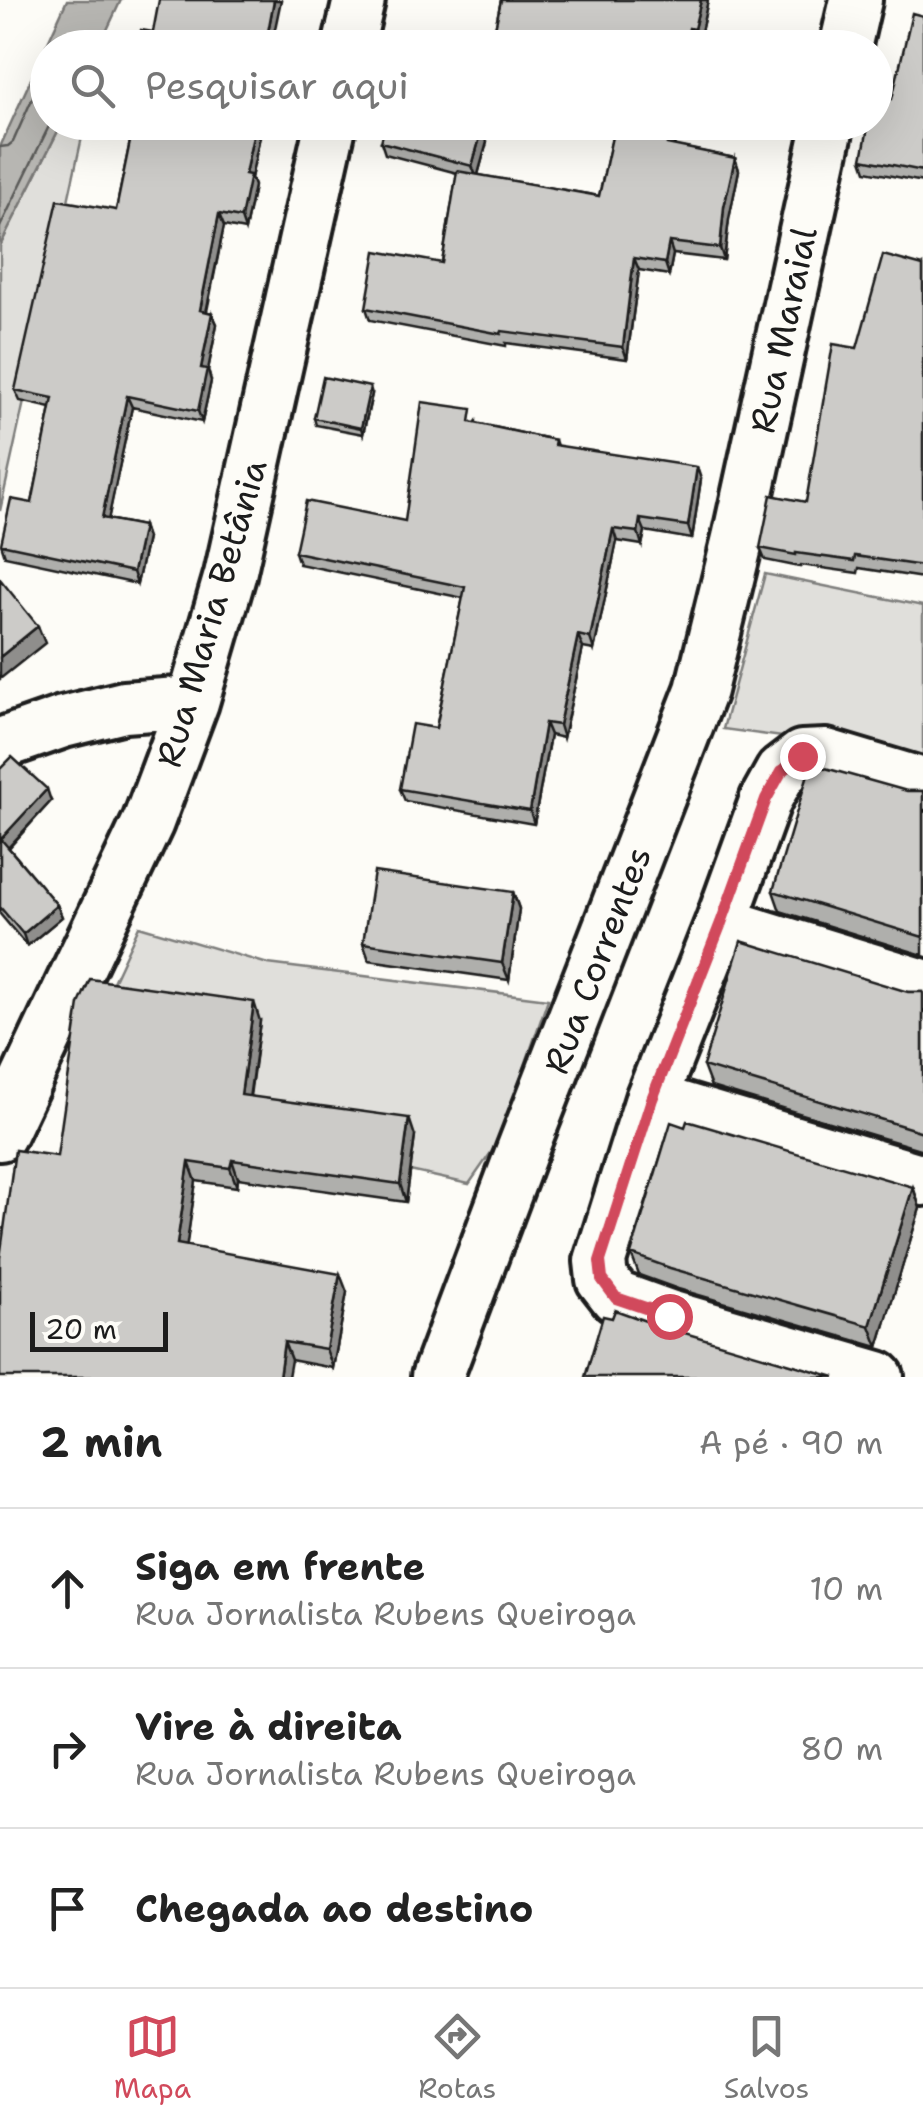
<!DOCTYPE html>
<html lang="pt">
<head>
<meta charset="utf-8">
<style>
	:root { --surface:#fff; --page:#f2f2f2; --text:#222; --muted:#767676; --line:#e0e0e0; --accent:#d1495b }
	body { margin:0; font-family:"Shantell Sans",sans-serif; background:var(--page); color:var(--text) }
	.scale { position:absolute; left:30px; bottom:25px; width:138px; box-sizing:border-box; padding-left:10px; border:5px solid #1c1c1c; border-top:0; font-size:28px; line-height:35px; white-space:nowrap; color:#1c1c1c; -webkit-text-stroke:8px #fdfcf7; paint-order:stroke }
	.stop { position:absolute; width:30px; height:30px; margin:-22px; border:8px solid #d1495b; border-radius:50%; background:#fff }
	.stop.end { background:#d1495b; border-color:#fff; box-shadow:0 2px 10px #0008 }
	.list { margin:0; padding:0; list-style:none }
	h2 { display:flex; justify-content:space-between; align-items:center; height:130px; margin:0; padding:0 40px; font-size:42px }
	h2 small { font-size:32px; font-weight:400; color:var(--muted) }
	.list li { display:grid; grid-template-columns:65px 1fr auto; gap:30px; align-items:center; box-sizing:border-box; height:160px; padding:0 40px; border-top:2px solid var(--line) }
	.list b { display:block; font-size:38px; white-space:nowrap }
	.list p { margin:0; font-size:32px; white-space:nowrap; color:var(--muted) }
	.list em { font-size:32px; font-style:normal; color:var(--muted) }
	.icon { flex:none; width:55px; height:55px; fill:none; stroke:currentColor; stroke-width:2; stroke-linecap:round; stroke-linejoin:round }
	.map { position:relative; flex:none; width:923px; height:1377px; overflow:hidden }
	.search { position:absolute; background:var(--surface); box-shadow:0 10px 40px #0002; left:30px; right:30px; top:30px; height:110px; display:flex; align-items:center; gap:25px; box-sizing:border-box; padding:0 35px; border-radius:55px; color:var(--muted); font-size:38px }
	.sheet { height:610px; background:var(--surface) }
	nav { display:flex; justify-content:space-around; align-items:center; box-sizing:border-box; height:140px; border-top:2px solid var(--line); background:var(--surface); font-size:28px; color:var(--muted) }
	nav a { display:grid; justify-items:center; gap:5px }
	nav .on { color:var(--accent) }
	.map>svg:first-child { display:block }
	.green { fill:#e0dfdb; stroke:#7e7e7c; stroke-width:2.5 }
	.water { fill:#b7b6b2; stroke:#797876; stroke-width:2.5 }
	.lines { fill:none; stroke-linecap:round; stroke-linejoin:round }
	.shore { stroke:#5a5a58; stroke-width:2.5 }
	.minor-casing { stroke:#1c1c1c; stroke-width:58 }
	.minor { stroke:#fdfcf7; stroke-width:50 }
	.wall { fill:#afafac; stroke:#1c1c1c; stroke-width:2.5 }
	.shaded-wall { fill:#8f8e8c; stroke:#1c1c1c; stroke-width:2.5 }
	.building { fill:#cccbc8; stroke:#1c1c1c; stroke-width:2.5 }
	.route { stroke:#d1495b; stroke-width:12 }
	.labels { text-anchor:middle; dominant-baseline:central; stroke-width:8; stroke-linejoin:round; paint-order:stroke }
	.street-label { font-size:35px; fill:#1c1c1c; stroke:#fdfcf7 }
</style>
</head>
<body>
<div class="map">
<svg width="923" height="1377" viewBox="0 0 923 1377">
	<rect width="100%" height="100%" fill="#fdfcf7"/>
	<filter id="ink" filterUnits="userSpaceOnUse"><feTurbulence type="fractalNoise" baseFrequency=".01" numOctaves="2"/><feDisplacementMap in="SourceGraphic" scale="20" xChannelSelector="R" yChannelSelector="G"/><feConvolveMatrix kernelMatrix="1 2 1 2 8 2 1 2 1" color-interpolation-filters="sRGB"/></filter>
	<g filter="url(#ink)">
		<!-- green -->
		<path class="green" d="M62,123L84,128L0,511V246Z
			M765,574L923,606V756L723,729Z
			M139,926L268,964L548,999L499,1141L469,1184L410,1171L249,1101L105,999Z"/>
		<!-- water -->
		<path class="water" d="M67,0H121L99,47L48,48V122L62,123L0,246V147Z"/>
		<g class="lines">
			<!-- shore -->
			<path class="shore" d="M0,147L8,146L13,142L48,63
				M0,227L51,122"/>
			<!-- minor casing -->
			<g class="minor-casing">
				<path id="minor" d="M348,48L359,0
					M845,48L856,0
					M0,744L63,722L124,707L193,702
					M721,923L923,985
					M651,1099L923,1180
					M0,1135L148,822L193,702L230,575L331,122
					M437,1377L521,1153L701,690L738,538L829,122
					M878,1377L669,1316L616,1297L602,1279L600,1261L651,1099L721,923L766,799L781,772L802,756L826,755L923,784"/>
			</g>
			<!-- minor -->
			<use href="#minor" class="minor"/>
		</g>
		<!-- wall -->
		<path class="wall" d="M501,0H708L699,41L694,40L692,48H491Z
			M923,16V182L866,171L862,159L892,99Z
			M134,122H263L251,178L254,186L245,230L224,226L207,311L212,313L217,324L208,370L211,381L202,422L132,407L108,519L143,526L147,538L137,584L5,556L1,544L32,503L51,408L20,401L15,390L116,210Z
			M609,122H678L674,146L735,158L739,170L729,219L724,260L673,254L669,275L639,270L627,359L506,343V346L370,320L366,308L442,263L457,173L385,154L381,142H487L478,175L599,196L613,134Z
			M923,266V578L859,568L858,573L801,565L800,567L765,560L760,548L806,502L857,348Z
			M372,394L363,434L316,425L314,418Z
			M476,422V423L555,440L557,446L701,479L692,539L645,531L642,545L617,541L594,650L583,648L563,738L550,735L534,824L405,801L400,789L436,728L463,598L299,564L295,552L405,521Z
			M0,769L51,801L9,848L57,905L62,917L27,946L0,914Z
			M907,791H923V955L780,911L773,891Z
			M513,892L519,909L509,980L369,960L363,943Z
			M908,992H923V1150L711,1087L703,1066Z
			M260,1021L250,1096L415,1136L406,1202L238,1178L237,1187L196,1181L186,1246L347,1292L333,1368L291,1360L57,1156Z
			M913,1187L920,1208L878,1347L678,1289L639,1275L631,1254Z"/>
		<!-- shaded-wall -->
		<path class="shaded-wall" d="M274,0H281L271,48H265Z
			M701,0H708L699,41L694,29Z
			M689,28L694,40L692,48H685Z
			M256,122H263L251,178L254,186L245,230L241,218L245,174Z
			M672,122H678L672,156L667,144Z
			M482,130L487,142L477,178L472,166Z
			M735,158L739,170L729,219L724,260L720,248L724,207Z
			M219,214L224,226L204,322L200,310Z
			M669,242L673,254L669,275L665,263Z
			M634,258L639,270L627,359L623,347Z
			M212,313L217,324L208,370L211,381L202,422L198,411L201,368Z
			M370,387L372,394L363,434L361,428Z
			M127,396L132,407L106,530L102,518Z
			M697,467L701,479L692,539L688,526Z
			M640,519L645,531L642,545L638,532Z
			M143,526L147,538L137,584L133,572Z
			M613,529L617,541L594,650L590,638Z
			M38,626L45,643L0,679V657Z
			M578,635L583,648L563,738L559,725Z
			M545,723L550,735L534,824L530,811Z
			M47,789L51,801L5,851L1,839Z
			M513,892L519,909L509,980L502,963Z
			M57,905L62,917L27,946L23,934Z
			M254,1002L260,1021L247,1113L241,1095Z
			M409,1118L415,1136L406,1202L400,1184Z
			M232,1160L238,1178L237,1187L230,1168Z
			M189,1162L196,1181L184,1263L177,1244Z
			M913,1187L920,1208L878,1347L870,1326Z
			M340,1274L347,1292L333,1368L326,1349Z
			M284,1342L291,1360L288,1377H279Z"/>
		<!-- building -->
		<path class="building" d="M159,0H274L265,48H137L141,30L153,32Z
			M501,0H701L694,29L689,28L685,48H587L552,37L550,48H491Z
			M912,13L923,16V171L862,159L869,122H876V96L892,99Z
			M134,122H256L245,174L250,175L241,218L219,214L200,310L212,313L201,368L207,369L198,411L127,396L102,518L143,526L133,572L1,544L11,499L32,503L53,398L15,390L58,200L116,210Z
			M386,122H455L482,130L472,166L381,142Z
			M614,122H672L667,144L735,158L724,207L720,248L669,242L665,263L634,258L623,347L502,331L501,334L366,308L376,251L442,263L457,171L599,196L615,123Z
			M883,255L923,266V566L855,556L854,561L796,553V555L760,548L771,495L806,502L833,344L857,348Z
			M323,377L370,387L361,428L314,418Z
			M422,402L472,409L470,422L555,440L554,445L697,467L688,526L640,519L638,532L613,529L590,638L578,635L559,725L545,723L530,811L400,789L412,724L436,728L465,587L295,552L306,501L405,521Z
			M0,579L38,626L0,657Z
			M12,757L47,789L1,839L57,905L23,934L0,907V769Z
			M811,764L907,791H923V937L773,891Z
			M374,872L513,892L502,963L363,943Z
			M741,941L908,992H923V1132L703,1066Z
			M90,979L254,1002L241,1095L409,1118L400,1184L232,1160L230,1168L189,1162L177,1244L340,1274L326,1349L284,1342L279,1377H0V1258L15,1150L57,1156L79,1004Z
			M687,1121L913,1187L870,1326L670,1268L631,1254L671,1122L685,1127Z
			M615,1310L654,1324L835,1377H585L603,1316L612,1318Z"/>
	</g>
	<g class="lines" filter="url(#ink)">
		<!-- route -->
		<path class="route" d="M669,1316L616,1298L602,1279L600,1261L652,1099L721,923L766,799L781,772L802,756"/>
	</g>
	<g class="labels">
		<!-- street labels -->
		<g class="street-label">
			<text transform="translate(783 330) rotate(-78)">Rua Maraial</text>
			<text transform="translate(211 613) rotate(-74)">Rua Maria Betânia</text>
			<text transform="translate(597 960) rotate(-69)">Rua Correntes</text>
		</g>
	</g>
</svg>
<div class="scale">20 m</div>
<div class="stop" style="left:669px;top:1316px"></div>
<div class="stop end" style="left:802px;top:756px"></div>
<div class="search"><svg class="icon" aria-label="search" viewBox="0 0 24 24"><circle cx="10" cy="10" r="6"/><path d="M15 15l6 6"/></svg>Pesquisar aqui</div>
</div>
<section class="sheet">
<h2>2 min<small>A pé · 90 m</small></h2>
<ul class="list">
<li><svg class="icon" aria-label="ahead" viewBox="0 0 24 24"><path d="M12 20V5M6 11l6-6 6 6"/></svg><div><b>Siga em frente</b><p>Rua Jornalista Rubens Queiroga</p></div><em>10 m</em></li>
<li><svg class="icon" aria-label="right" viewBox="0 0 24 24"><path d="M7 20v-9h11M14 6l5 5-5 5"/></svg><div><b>Vire à direita</b><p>Rua Jornalista Rubens Queiroga</p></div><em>80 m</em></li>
<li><svg class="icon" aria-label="arrive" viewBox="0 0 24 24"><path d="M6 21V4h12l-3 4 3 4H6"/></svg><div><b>Chegada ao destino</b></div></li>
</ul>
</section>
<nav>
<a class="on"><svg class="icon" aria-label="map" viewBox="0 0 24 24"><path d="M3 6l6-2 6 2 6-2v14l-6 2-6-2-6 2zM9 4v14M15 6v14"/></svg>Mapa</a>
<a><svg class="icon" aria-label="directions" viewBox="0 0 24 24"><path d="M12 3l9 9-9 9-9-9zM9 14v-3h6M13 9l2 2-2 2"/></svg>Rotas</a>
<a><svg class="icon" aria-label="saved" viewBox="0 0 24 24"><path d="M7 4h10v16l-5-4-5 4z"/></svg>Salvos</a>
</nav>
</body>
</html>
